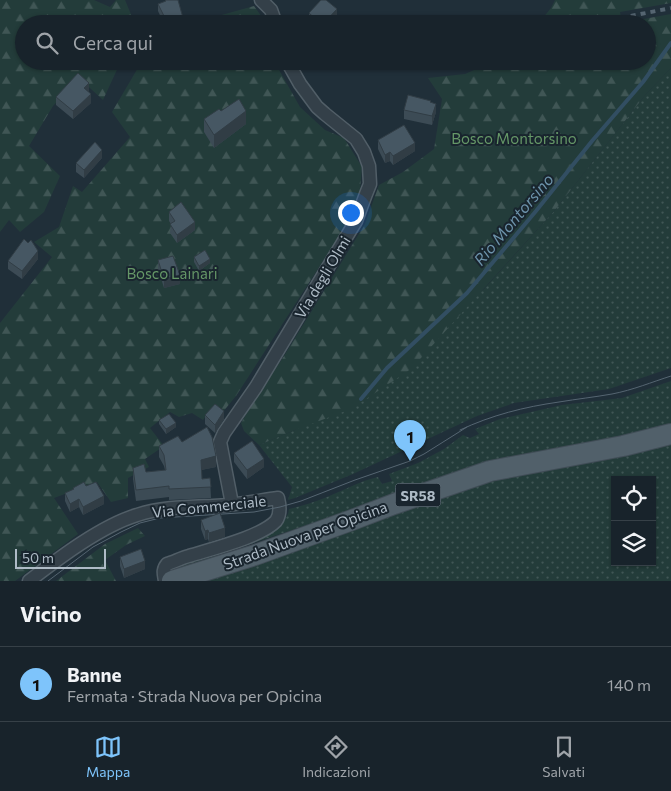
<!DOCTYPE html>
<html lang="it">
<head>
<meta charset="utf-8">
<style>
	:root { --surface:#18232b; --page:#212b33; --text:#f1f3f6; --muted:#9fa4a9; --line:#364047; --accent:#7ec4fb }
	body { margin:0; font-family:Commissioner,sans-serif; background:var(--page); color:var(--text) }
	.controls { position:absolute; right:15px; bottom:15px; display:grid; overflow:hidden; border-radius:0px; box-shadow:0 1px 4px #0004 }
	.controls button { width:45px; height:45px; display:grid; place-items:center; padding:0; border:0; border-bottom:1px solid var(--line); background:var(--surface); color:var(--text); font:25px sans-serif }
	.scale { position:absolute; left:15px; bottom:12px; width:91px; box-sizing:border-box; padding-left:5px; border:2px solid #aebbc6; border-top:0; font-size:14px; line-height:18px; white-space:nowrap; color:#aebbc6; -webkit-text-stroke:4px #19252e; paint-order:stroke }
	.you { position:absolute; left:350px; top:212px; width:18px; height:18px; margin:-12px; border:4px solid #fff; border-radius:50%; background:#1a73e8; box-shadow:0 0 0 8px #1a73e833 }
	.badge { display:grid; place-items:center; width:32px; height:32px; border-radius:50%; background:var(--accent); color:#111; font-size:16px; font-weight:700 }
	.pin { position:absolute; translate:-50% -41px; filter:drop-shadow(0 1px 2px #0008) }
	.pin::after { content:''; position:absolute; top:26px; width:18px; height:15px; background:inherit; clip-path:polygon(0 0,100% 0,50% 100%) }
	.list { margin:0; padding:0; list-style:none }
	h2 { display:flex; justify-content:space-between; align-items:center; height:65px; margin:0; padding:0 20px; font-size:21px }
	h2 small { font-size:16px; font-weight:400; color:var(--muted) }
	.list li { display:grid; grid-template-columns:32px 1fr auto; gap:15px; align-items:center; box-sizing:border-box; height:75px; padding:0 20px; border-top:1px solid var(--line) }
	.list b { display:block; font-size:19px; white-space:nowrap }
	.list p { margin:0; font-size:16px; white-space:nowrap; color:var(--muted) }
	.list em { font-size:16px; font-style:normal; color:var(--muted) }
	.icon { flex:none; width:28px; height:28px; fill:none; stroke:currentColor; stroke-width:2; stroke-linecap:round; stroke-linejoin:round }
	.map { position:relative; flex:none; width:671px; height:581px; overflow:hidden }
	.search { position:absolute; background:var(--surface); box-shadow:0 1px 4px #0004; left:15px; right:15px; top:15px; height:55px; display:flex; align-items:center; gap:12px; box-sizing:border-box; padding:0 18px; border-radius:28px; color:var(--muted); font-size:19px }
	.sheet { height:140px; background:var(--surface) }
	nav { display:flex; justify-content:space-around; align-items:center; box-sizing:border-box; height:70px; border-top:1px solid var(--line); background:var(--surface); font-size:14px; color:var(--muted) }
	nav a { display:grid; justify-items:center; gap:2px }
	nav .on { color:var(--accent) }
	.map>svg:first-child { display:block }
	.grass { fill:url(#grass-dots); fill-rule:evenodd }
	.forest { fill:url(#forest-firs) }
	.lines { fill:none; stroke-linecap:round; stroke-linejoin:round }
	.stream { stroke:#324e62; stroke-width:4 }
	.minor-casing { stroke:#515e67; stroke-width:15 }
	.primary-casing { stroke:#404c56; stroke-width:22 }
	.minor { stroke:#344049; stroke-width:12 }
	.primary { stroke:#51606a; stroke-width:20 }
	.tram { stroke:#556571; stroke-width:1 }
	.rail { stroke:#556571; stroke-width:4; stroke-dasharray:5 5; stroke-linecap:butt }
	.wall { fill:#3c4b55 }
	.shaded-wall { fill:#313d45 }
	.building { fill:#465763; stroke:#313d45 }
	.labels { text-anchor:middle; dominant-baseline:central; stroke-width:4; stroke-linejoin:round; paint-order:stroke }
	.shield { fill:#19252e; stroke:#818e98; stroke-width:1 }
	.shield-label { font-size:14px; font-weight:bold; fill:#aebbc6 }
	.park-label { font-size:15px; fill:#659767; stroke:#19252e }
	.street-label { font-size:15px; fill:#aebbc6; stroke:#19252e }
	.water-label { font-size:16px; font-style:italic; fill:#6d93ab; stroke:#19252e }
</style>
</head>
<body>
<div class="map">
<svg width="671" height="581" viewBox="0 0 671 581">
	<defs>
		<pattern id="grass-dots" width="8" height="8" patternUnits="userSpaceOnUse" patternTransform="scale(1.25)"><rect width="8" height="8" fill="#233c3a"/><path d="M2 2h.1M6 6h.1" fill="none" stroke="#405655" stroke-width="1.8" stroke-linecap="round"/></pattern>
		<pattern id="forest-firs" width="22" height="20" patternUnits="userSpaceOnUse" patternTransform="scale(1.25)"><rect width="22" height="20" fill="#233c3a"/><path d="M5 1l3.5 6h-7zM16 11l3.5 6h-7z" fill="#405655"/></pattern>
	</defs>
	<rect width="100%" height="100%" fill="#202f39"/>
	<!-- grass -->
	<path class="grass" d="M671,68V368L609,389L514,403L477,416L353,474L295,498L288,500L292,487L259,445L295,430L484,289L555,210L646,94Z
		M671,381V426L471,470L170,571L181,565L232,549L265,535L283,522L288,514L289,509C302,506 315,502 327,497C344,490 360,481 378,477L382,484L392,481L389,474L418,463L444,449L463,435L470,438L479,434L475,429L500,419L562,405L622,398Z
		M671,441V581H197L502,476ZM615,480H652V562H615Z"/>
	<!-- forest -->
	<path class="forest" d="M0,0H94L110,7L116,0H125L135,24H24V61H121L103,100L79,78L53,106L29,146L60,176L44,212L20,232L9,220L0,232Z
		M555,0H671V3L620,12L622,23L671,14V68L646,94L555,210L411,369L351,409L295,430L259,445L244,431L241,423L251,406L284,356L365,224L379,185L403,172L434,149L442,99L428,78L465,74L495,61H647V24H538L551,8Z
		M254,6L267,24H201L200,21Z
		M142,61H165L167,68L180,61H274L300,107L325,130L344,138L362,167L360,191L345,227L236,396L222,413L213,406L203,420L192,413L179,417L170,412L150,428L164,446L145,459L149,467L128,478V498L111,502L97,482L54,498L78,534L15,581H0V323L52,257L34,242L59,227L73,186L82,192L130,137L112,112Z
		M138,528L145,536L126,545L105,560L116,581H56L105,544Z"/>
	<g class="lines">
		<!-- stream -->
		<path class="stream" d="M361,399L387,368L467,293L536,211L592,141L643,82L671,43"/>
		<!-- minor casing -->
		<g class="minor-casing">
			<path id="minor" d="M261,0L271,10L276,24
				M232,504L220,442L224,433L256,387L342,244L356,221L366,194L370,184L369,166L364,152L356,139L325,114L317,107L300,84L287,61
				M29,581C59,558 101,526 137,515C161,507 187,507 213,506C235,505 256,501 278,498C280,506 281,514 276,521C261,537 211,549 189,556C181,558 174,562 167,564C162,570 164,574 165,581"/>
		</g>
		<!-- primary casing -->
		<g class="primary-casing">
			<path id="primary" d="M172,581L255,555L352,520L394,504L490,471L623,446L671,434"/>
		</g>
		<!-- minor -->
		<use href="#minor" class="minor"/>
		<!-- primary -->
		<use href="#primary" class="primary"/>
		<!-- tram -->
		<path class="tram" d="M460,430C492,415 524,407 559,402C577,399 595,397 612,394C633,390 652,382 671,376
			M48,581L93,547L121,532L140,523L160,518L254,512L280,507L301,501L355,480L410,461L424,454L467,427"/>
		<!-- rail -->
		<path class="rail" d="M621,18L671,8"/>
	</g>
	<!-- wall -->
	<path class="wall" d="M165,0L183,18L192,24H164L158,11V4L165,2Z
		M309,13L337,17L331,24H311L309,22Z
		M89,92L91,103L73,119L56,105V97Z
		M431,103L436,112L432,125L404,119V110Z
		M221,111L246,124L214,148L204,132V119Z
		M378,140L415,151L393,165L390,161L385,163L378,149Z
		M102,158L84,178L76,172V163Z
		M169,212L195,230L177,243L170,233L171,224L169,221Z
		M194,257L210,263L199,271L194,262Z
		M38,259L22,279L8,269V261Z
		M158,260L180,284L164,288L158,269Z
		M205,415L224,419L215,433L205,424Z
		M159,420L176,427L166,434L159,424Z
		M182,442L216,467L201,470L202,479L210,478L211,498L169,500V497L136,501L133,479V468L146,472L165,470L164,466L159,457V446Z
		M234,453L264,467L247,479L234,462Z
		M86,486L104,504L83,515L79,507L70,512L65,501V493L73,490V488Z
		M201,520L225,537L209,542L208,539L205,540L201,529Z
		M120,557L145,569L124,578L120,566Z"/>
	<!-- shaded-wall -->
	<path class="shaded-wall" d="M337,9V17L331,24H323Z
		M89,83V92L84,88Z
		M91,94V103L73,119V111Z
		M436,104V112L432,125V116Z
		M246,111V124L214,148V135Z
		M415,143V151L393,165V156Z
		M102,150V158L84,178V170Z
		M390,152V161L385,163V155Z
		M195,222V230L177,243V235Z
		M38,251V259L22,279V271Z
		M210,259V263L199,271V266Z
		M180,275V284L164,288V279Z
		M224,411V419L215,433V425Z
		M176,423V427L166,434V429Z
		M216,456V467L201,470V460Z
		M264,459V467L247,479V470Z
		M104,496V504L83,515V507Z
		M79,499V507L70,512V504Z
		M225,528V537L209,542V533Z
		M208,530V539L205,540V531Z
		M145,561V569L124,578V569Z"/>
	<!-- building -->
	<path class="building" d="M165,0H178L183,18L189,16L192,24H168L158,4L166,1Z
		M321,0H326L337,9L323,24H321L309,13Z
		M78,73L89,83L84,88L91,94L73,111L56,97Z
		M408,95L431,101L430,102L436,104L432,116L404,110Z
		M239,99L246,111L214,135L204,119L219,109L221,111Z
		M404,125L415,143L393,156L390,152L385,155L378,140Z
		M95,142L102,150L84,170L76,163Z
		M181,202L195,222L177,235L170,224L175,221L169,212Z
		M24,239L28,243L31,240L38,251L22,271L8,261Z
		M205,250L210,259L199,266L194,257Z
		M173,256L180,275L164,279L158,260Z
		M215,404L224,411L215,425L205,415Z
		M169,414L176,423L166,429L159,420Z
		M207,427L212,437L216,456L201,460L202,479L210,478L211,487L169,489V486L136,490L133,468L144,464L146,472L166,470L164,455L159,446L178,436L182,442Z
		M252,441L264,459L247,470L234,453Z
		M84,482L86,486L96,482L104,496L83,507L79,499L70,504L65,493L74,489L73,488Z
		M220,513L225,528L209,533L208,530L205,531L201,520Z
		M141,549L145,561L124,569L120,557Z"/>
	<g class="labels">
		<!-- shield labels -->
		<rect class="shield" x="395.5" y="483.5" width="45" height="23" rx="4"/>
		<g class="shield-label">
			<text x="418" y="495">SR58</text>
		</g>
		<!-- park labels -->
		<g class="park-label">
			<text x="514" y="138">Bosco Montorsino</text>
			<text x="172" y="273">Bosco Lainari</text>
		</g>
		<!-- street labels -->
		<g class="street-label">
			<text transform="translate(322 277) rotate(-59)">Via degli Olmi</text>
			<text transform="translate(209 506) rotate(-6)">Via Commerciale</text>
			<text transform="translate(305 535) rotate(-20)">Strada Nuova per Opicina</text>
		</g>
		<!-- water labels -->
		<g class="water-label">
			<text transform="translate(513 219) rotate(-50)">Rio Montorsino</text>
		</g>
	</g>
</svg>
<div class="controls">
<button><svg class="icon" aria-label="locate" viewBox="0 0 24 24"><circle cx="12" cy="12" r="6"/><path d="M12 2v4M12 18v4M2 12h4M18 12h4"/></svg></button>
<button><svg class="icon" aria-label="layers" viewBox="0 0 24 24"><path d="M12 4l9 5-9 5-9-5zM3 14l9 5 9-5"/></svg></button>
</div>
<div class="scale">50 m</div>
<div class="you"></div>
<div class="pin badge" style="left:410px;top:461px">1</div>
<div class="search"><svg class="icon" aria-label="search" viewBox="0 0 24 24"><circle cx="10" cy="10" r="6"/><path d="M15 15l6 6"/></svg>Cerca qui</div>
</div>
<section class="sheet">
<h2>Vicino<small></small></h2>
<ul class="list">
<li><span class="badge">1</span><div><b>Banne</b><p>Fermata · Strada Nuova per Opicina</p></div><em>140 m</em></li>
</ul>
</section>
<nav>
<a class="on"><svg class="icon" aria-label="map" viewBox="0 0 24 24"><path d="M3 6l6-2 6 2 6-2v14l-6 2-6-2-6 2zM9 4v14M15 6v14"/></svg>Mappa</a>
<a><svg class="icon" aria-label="directions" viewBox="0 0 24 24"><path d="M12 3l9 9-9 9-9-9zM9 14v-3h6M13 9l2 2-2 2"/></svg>Indicazioni</a>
<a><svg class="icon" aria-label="saved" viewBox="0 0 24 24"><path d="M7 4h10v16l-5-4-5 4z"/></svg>Salvati</a>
</nav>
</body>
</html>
